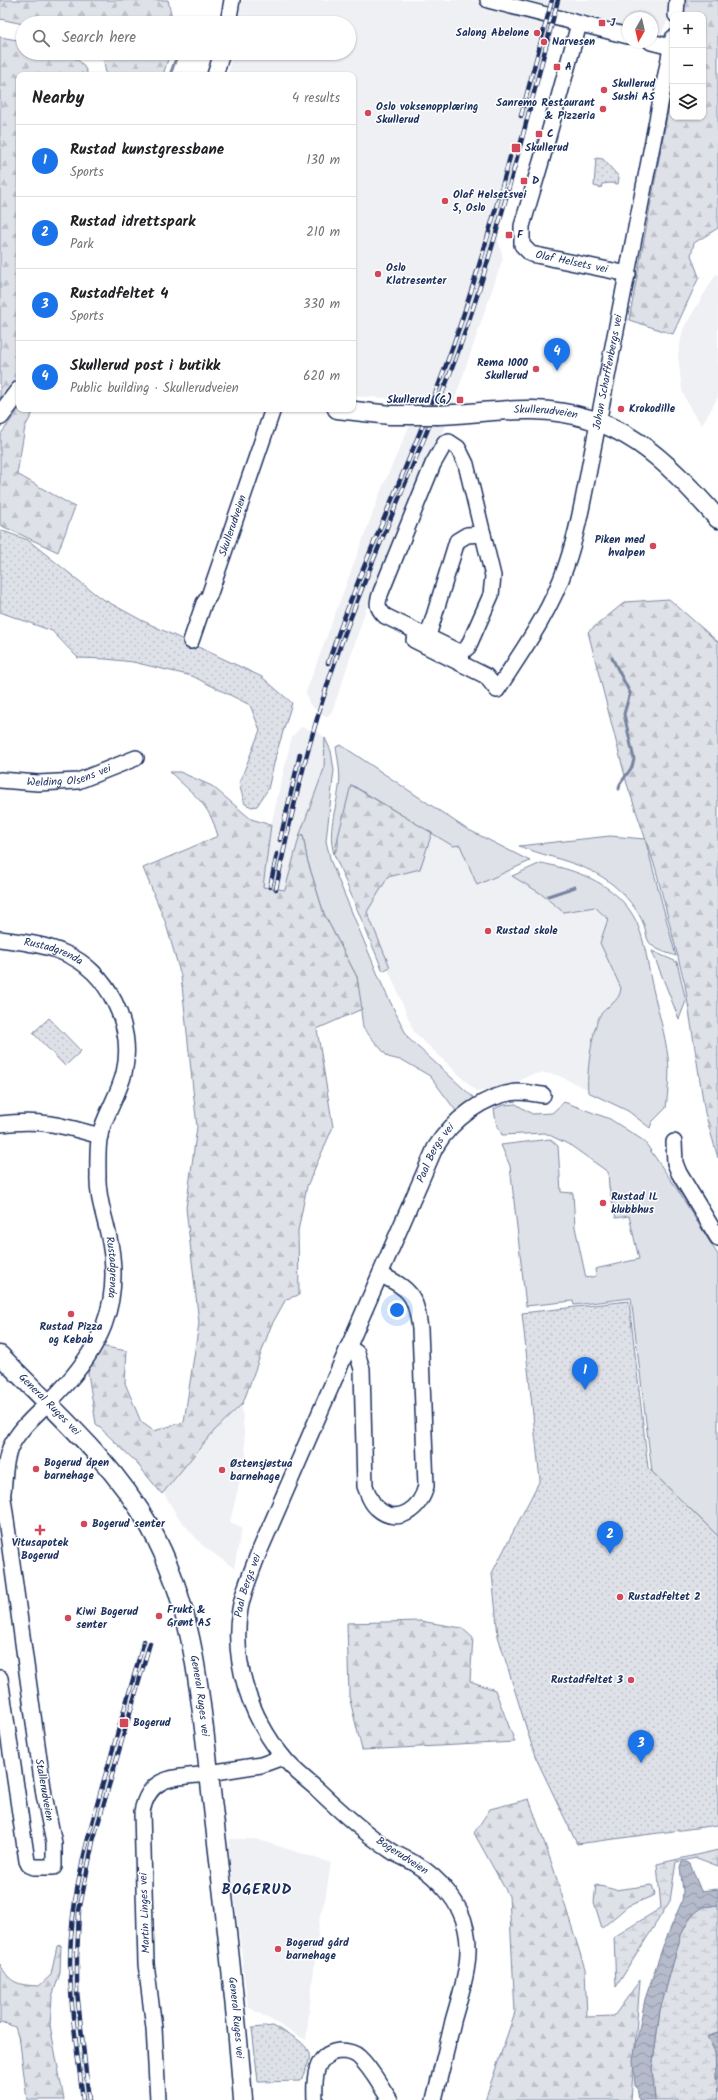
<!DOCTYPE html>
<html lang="en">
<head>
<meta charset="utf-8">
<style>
	:root { --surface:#fff; --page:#f6f6f6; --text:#202124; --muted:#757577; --line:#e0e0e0; --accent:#1a73e8 }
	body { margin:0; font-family:Kalam,sans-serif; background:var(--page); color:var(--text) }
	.controls { position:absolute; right:12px; top:12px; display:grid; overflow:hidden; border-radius:8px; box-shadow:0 1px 3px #0004 }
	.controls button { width:36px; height:36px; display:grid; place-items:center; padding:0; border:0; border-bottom:1px solid var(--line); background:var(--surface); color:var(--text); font:20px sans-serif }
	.compass { position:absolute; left:622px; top:12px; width:36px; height:36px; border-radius:50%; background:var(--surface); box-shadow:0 1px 3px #0004; rotate:188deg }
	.you { position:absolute; left:397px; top:1310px; width:14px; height:14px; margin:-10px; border:3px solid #fff; border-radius:50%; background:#1a73e8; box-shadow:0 0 0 6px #1a73e833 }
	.badge { display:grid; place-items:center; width:26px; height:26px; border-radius:50%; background:var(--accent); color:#fff; font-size:13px; font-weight:700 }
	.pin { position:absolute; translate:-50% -33px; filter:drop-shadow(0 1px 2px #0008) }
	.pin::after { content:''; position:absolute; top:21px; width:14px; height:12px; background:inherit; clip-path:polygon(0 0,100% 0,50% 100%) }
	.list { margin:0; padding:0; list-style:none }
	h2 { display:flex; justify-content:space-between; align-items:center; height:52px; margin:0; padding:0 16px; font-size:17px }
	h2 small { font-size:13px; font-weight:400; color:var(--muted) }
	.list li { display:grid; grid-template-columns:26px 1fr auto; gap:12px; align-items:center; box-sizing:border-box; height:72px; padding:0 16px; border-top:1px solid var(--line) }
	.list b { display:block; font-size:15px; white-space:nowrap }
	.list p { margin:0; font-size:13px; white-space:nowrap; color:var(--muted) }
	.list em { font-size:13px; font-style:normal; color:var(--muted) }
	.icon { flex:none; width:22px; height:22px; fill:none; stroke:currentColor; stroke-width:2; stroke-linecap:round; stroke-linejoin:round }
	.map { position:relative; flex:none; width:718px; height:2100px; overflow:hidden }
	.search { position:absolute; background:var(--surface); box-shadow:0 1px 3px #0004; left:16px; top:16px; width:340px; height:44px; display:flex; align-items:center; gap:10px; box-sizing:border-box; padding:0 14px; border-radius:22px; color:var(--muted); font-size:15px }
	.panel { position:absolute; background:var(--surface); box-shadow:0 1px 3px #0004; left:16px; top:72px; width:340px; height:340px; border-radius:8px }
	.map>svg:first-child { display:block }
	.built { fill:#eff0f4 }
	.grass { fill:#dee1e7; stroke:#7c88a2 }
	.forest { fill:url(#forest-firs); stroke:#7c88a2 }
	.wetland { fill:url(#wetland-marsh); stroke:#7c88a2 }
	.park { fill:url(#park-dots); stroke:#7c88a2 }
	.water { fill:url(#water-waves); stroke:#77839f }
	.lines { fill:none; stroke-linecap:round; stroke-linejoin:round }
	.stream { stroke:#77839f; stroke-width:3 }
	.minor-casing { stroke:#1b2f5e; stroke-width:18 }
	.major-casing { stroke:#1b2f5e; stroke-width:21 }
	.minor { stroke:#fff; stroke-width:15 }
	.major { stroke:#fff; stroke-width:18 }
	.rail-casing { stroke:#1b2f5e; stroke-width:4.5 }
	.rail { stroke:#fff; stroke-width:3; stroke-dasharray:9; stroke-linecap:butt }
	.major-bridge-casing { stroke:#1b2f5e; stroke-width:21; stroke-linecap:butt }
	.major-bridge { stroke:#fff; stroke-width:18 }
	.poi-dot { fill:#d1495b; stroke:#fff; stroke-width:1.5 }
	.labels { text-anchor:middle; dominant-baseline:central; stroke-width:3; stroke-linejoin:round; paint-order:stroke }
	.poi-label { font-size:11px; font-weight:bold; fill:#1b2f5e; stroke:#fff; text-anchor:start }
	.street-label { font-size:11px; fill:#1b2f5e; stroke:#fff }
	.district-label { font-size:15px; font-weight:bold; letter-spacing:1px; fill:#1b2f5e; stroke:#fff }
</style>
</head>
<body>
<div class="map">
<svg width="718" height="2100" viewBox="0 0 718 2100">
	<defs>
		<pattern id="forest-firs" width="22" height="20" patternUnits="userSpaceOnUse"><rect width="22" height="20" fill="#dee1e7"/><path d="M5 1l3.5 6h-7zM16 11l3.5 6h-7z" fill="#bec1c9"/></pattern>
		<pattern id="wetland-marsh" width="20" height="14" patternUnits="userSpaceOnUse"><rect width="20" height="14" fill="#dee1e7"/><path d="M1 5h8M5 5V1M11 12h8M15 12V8" fill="none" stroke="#bec1c9"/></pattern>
		<pattern id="park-dots" width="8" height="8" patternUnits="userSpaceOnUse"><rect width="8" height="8" fill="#dee1e7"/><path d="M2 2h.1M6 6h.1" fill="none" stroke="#bec1c9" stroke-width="1.8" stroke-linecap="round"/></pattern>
		<pattern id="water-waves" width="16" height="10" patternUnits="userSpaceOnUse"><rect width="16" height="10" fill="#b5bbca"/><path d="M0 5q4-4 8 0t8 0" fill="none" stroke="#9298a7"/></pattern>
	</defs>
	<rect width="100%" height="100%" fill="#fff"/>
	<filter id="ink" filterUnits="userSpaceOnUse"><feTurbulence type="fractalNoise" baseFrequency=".025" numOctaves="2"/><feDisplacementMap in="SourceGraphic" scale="8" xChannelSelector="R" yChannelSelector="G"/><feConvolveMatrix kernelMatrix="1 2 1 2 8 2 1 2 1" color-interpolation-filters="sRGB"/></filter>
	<g filter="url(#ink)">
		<!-- built -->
		<path class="built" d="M242,0H677L661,35L652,33V18H628V28L559,11L499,231L498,240L503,258L444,431L366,609L338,695L332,711L328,716H323L309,704L306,692L382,488L421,400L353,396V75H228L232,53H349V23H238Z
			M716,274L718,275V397L702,425L691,410L682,391L678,355L683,329Z
			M301,727L318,732L325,738L324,769L300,834L285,890L263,887L271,825L292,736Z
			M351,785L453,846L480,842L499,852L512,876L540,893L563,912L595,907L608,919L600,943L621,988V995L600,1016L591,1042L587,1089L557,1075L544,1073L530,1075L509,1087L477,1092L414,1032L338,847Z
			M241,1398L246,1455L230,1522L242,1527L234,1568L202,1545L177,1516L165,1495L154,1460Z
			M230,1839H256L331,1863L325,1900L320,1915L306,2040L248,2007L229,1849Z"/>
		<!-- grass -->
		<path class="grass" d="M325,738L331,751L334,770L326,841L331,862L383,987L408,1038L475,1099L456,1111L430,1076L404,1061L388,1057L363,1028L357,977L324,914L307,859L303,835L300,834L324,769Z
			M341,745L465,828L530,861L477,885L460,845L453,846L352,785L334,854C327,831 336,810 339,787C341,774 338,760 336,747Z
			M610,836L645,839L676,956C668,953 654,950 649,942C646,938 646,930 644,925C638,909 625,895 612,884C587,863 549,858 519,846Z
			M541,863C571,869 603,879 624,903C645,926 646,960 653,989C658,1011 665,1034 668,1057C670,1074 668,1091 666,1108L652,1122L650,1128L628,1111L588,1092C586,1077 592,1031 599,1017C605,1006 620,1003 621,988L600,943L608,919L595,907L563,912L540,893L512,876Z
			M652,951L677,962L686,1001L679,1019Z
			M564,1102L610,1119L644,1141L675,1186L718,1255V1536L652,1472L631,1298L574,1305L573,1301L526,1306L510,1166L501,1145L550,1139L558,1146L561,1192L573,1193L575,1227L586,1278L596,1276L595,1269L639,1259L629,1216L616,1218L609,1187L608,1172L570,1145L545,1133L502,1135L496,1122L494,1109L503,1105L516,1104L532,1114L552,1113Z"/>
		<!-- forest -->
		<path class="forest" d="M0,0H168L173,23L23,24L0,19Z
			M685,0H718V228L694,243L691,255L699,277L673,334L629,320L673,84V117H703V15H684Z
			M0,37L23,41V53C48,53 78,46 88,75H19V377L0,398Z
			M96,53H170L163,75H106L104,61Z
			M19,409H35L25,427L17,474L75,507L58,552L0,525V435Z
			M669,599L718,642V1158L705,1113L685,985L656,870L627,784L588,632L625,602Z
			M170,772H180L212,786L251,819L271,825L263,887L285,890L300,834L303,835L307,859L324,914L357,977L362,1009L317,1029L333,1127L307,1186L298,1231L299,1295L286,1299L271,1326L243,1403L214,1431L162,1494L134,1460L96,1424L88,1373L95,1345L127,1351L125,1383L141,1422L154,1431L184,1422L199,1323L186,1208L197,1127L181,976L165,921L143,868L218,836C208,801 194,796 170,772Z
			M351,785L432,833L420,869L388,877L367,912L390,967L383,971L334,854L338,847V837Z
			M420,1621L462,1628L473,1638L470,1681L495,1690L515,1742L362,1750L349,1696L347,1623Z
			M529,1799L554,1870L585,1969L587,2017L614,2016L640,1980L631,2100H485L515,2012L509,1896L474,1833L490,1809Z
			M596,1885L616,1890L652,1885L655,1895L628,1906L602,1928L594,1902Z
			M61,1945L60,1973L52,1997L50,2025L64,2100H27L20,2043L15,2027L2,2022L0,2024V1964C10,1984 19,1985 39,1986L51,1975L57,1946Z"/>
		<!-- wetland -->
		<path class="wetland" d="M718,1850V1866L697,1858L676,1862L670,1901L616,1987L614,1937L661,1908L657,1864Z
			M718,1905V2033L708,2036L716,2055L718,2100H655L652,2069L660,2010L681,1935L691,1916L702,1907Z"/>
		<!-- park -->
		<path class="park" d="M596,158L603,159L619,177L618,184L610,183L602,184L601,188L594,186Z
			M0,530L28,540L99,597L141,620L262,677L292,703L277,751L268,789L257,806L252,807L245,804L239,784L260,730L250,705L192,676L133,662L106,659L78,658L52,631L0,612Z
			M49,1018L81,1051L65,1066L33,1033Z
			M629,1301L648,1468L718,1536V1825L577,1844L535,1756L498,1636L492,1573L540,1480L522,1313Z
			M273,2026C284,2032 313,2043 309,2060C308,2067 303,2073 301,2081L258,2082L252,2028Z"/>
		<!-- water -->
		<path class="water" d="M682,1862H687L690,1864L701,1891L718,1889V1905L703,1907L691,1916L681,1935L660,2010L652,2069L655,2100H639L637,2087L635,2086L633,2060L645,1999L663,1946L682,1901L683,1891L680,1868Z
			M718,2033V2079L716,2078L715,2051L707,2037Z"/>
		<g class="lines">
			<!-- stream -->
			<path class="stream" d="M170,75L178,53
				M612,658L630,693L624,714L634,759L632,767L620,784L619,789
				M548,896L575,887"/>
			<!-- minor casing -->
			<g class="minor-casing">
				<g id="minor">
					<path d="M488,0L628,36"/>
					<path d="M676,15L677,0"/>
					<path d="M228,23L232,0"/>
					<path id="s1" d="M579,24L543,155L522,226V245L531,254L628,274"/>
					<path d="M651,42L671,47"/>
					<path d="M215,75L222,53"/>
					<path d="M428,636L457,541L467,535L483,534"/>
					<path id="s2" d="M414,640L486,676L497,690C523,650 551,611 566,566C578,531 584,495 591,459L673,38"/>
					<path id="s3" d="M191,641L204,603L209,596L273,409"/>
					<path d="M461,653L385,616C376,607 377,603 381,592L433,464L445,443L449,442L458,448L466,464L493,576L491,595L468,647L461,653L462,663"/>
					<path id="s4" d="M0,780L38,783L78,781L136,758"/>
					<path id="s5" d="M0,939C22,942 43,944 64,953C108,971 135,1026 124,1073C119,1094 106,1113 100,1134C97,1147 98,1162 98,1176C97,1196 104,1214 108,1233C115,1263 115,1296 104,1325C94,1351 77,1373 58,1393C42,1410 20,1426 10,1448C2,1467 6,1489 0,1508"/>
					<path d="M0,1124C41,1119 61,1125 100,1136"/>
					<path d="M674,1142L675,1163L679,1173L718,1238"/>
					<path d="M348,1347L357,1353L362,1369L365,1486C368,1494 371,1503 377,1508C398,1527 421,1508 426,1486L420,1329C416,1296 411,1289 381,1275"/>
					<path d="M0,1678L27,1861L29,1865L34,1867H54V1843L44,1795L3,1498"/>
					<path d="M209,1773L261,1765L283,1757"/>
					<path d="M158,2100L154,2028L146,1964L142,1812C149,1774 176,1778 209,1774"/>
					<path d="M315,2100C314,2080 314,2054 339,2051C346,2051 354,2052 359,2057C372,2069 380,2086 390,2100"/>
					<path id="s6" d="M434,2100C440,2074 447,2048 453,2021C461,1992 473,1960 466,1929C461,1903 439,1878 416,1864C408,1859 398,1856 390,1850C364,1833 341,1812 318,1790C306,1779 293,1770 283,1757C250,1716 231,1661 240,1609C243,1591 251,1574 257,1557L435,1148C452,1120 485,1094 518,1092C526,1092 535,1094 543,1095"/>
				</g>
			</g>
			<!-- major casing -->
			<g class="major-casing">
				<g id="major">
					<path d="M337,409L390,415H420"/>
					<path id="s7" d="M438,415C469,414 501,409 533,410C620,412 664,458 718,519"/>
					<path d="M0,416L19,391"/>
					<path id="s8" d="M0,1355C52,1409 113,1461 150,1527C198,1613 201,1711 213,1808C224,1905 236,2002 243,2100"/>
				</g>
			</g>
			<!-- minor -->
			<use href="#minor" class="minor"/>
			<!-- major -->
			<use href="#major" class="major"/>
			<!-- rail casing -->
			<g class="rail-casing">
				<path id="rail" d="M521,116L552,0
					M328,663C361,565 406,472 442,376C469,304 490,231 510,157
					M280,840L300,754
					M270,887L277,854
					M276,889C292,806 313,724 341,644C376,545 422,451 458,352C499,237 527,118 558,0
					M83,2100C77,2046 67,1992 71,1937C75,1883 89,1832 104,1780C117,1734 131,1687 144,1641
					M89,2100L77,1992V1957L79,1911L93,1841L150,1643"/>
			</g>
			<!-- rail -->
			<use href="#rail" class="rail"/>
			<!-- major-bridge casing -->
			<g class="major-bridge-casing">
				<path id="major-bridge" d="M420,415H438"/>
			</g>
			<!-- major-bridge -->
			<use href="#major-bridge" class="major-bridge"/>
		</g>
	</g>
	<!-- markers -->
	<g class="poi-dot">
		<rect x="598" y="19" width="8" height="8" rx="2"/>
		<circle cx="537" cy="33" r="4"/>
		<circle cx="544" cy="42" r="4"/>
		<rect x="553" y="63" width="8" height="8" rx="2"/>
		<circle cx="604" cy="90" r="4"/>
		<circle cx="603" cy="109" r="4"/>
		<circle cx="368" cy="113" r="4"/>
		<rect x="535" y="130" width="8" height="8" rx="2"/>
		<rect x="511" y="143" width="10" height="10" rx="2"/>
		<rect x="520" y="177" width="8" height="8" rx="2"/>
		<circle cx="445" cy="201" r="4"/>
		<rect x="505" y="231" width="8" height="8" rx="2"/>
		<circle cx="378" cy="274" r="4"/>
		<circle cx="536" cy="369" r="4"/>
		<rect x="456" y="396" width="8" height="8" rx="2"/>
		<circle cx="621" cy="409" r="4"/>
		<circle cx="653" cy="546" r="4"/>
		<circle cx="488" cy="931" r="4"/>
		<circle cx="603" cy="1203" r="4"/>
		<circle cx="71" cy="1314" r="4"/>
		<circle cx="36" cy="1469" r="4"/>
		<circle cx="222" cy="1470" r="4"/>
		<circle cx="84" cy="1524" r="4"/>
		<path d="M38 1524h4v4h4v4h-4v4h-4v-4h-4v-4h4z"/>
		<circle cx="620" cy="1597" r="4"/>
		<circle cx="159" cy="1616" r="4"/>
		<circle cx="68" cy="1618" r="4"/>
		<circle cx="631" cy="1680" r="4"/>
		<rect x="119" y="1718" width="10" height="10" rx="2"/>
		<circle cx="278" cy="1949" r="4"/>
	</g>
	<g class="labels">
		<!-- poi labels -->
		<g class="poi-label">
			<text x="610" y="23">J</text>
			<text x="529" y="33" text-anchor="end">Salong Abelone</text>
			<text x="552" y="42">Narvesen</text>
			<text x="565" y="67">A</text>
			<text x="612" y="84">Skullerud<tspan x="612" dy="13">Sushi AS</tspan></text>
			<text x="595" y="103" text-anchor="end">Sanremo Restaurant<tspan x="595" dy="13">&amp; Pizzeria</tspan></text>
			<text x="376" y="107">Oslo voksenopplæring<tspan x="376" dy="13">Skullerud</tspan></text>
			<text x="547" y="134">C</text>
			<text x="525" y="148">Skullerud</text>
			<text x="532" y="181">D</text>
			<text x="453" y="195">Olaf Helsetsvei<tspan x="453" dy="13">5, Oslo</tspan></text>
			<text x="517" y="235">F</text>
			<text x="386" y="268">Oslo<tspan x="386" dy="13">Klatresenter</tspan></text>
			<text x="528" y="363" text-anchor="end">Rema 1000<tspan x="528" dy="13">Skullerud</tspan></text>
			<text x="452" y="400" text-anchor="end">Skullerud (G)</text>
			<text x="629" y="409">Krokodille</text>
			<text x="645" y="540" text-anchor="end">Piken med<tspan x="645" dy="13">hvalpen</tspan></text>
			<text x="496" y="931">Rustad skole</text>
			<text x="611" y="1197">Rustad IL<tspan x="611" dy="13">klubbhus</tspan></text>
			<text x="71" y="1327" text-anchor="middle">Rustad Pizza<tspan x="71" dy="13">og Kebab</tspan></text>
			<text x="44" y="1463">Bogerud åpen<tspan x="44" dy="13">barnehage</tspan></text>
			<text x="230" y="1464">Østensjøstua<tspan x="230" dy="13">barnehage</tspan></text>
			<text x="92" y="1524">Bogerud senter</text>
			<text x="40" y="1543" text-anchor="middle">Vitusapotek<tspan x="40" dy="13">Bogerud</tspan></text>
			<text x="628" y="1597">Rustadfeltet 2</text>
			<text x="167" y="1610">Frukt &amp;<tspan x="167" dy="13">Grønt AS</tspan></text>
			<text x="76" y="1612">Kiwi Bogerud<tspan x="76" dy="13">senter</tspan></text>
			<text x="623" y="1680" text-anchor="end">Rustadfeltet 3</text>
			<text x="133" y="1723">Bogerud</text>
			<text x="286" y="1943">Bogerud gård<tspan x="286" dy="13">barnehage</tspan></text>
		</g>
		<!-- street labels -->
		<g class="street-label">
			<text stroke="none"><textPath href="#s1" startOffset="283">Olaf Helsets vei</textPath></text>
			<text stroke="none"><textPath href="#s2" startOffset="439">Johan Scharffenbergs vei</textPath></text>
			<text stroke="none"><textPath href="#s7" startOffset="108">Skullerudveien</textPath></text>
			<text stroke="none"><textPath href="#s3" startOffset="123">Skullerudveien</textPath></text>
			<text stroke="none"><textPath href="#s4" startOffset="70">Welding Olsens vei</textPath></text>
			<text stroke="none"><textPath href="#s5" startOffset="55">Rustadgrenda</textPath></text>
			<text stroke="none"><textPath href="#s6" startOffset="1086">Paal Bergs vei</textPath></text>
			<text stroke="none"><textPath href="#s5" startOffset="411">Rustadgrenda</textPath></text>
			<text stroke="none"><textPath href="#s8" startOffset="70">General Ruges vei</textPath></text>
			<text stroke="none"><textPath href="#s6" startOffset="614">Paal Bergs vei</textPath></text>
			<text stroke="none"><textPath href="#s8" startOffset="406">General Ruges vei</textPath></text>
			<text transform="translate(44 1790) rotate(80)">Stallerudveien</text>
			<text transform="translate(402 1856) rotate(33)">Bogerudveien</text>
			<text transform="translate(145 1913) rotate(-92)">Martin Linges vei</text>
			<text stroke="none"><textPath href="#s8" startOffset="730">General Ruges vei</textPath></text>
		</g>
		<!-- district labels -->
		<g class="district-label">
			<text x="257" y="1890">BOGERUD</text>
		</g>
	</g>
</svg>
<div class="controls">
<button>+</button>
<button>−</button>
<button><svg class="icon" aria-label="layers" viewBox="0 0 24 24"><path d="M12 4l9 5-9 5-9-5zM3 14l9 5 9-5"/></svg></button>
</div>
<svg class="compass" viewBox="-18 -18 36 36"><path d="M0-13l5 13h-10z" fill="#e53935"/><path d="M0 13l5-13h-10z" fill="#757577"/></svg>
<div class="you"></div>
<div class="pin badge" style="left:585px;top:1390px">1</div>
<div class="pin badge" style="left:610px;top:1554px">2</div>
<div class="pin badge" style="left:641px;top:1763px">3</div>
<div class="pin badge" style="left:557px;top:371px">4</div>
<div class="search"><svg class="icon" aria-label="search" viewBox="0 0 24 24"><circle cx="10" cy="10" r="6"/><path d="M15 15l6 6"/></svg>Search here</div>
<section class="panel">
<h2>Nearby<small>4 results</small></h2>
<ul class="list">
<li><span class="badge">1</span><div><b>Rustad kunstgressbane</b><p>Sports</p></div><em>130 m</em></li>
<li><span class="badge">2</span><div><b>Rustad idrettspark</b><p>Park</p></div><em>210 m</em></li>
<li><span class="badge">3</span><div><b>Rustadfeltet 4</b><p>Sports</p></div><em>330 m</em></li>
<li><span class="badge">4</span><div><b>Skullerud post i butikk</b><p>Public building · Skullerudveien</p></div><em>620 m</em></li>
</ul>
</section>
</div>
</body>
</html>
